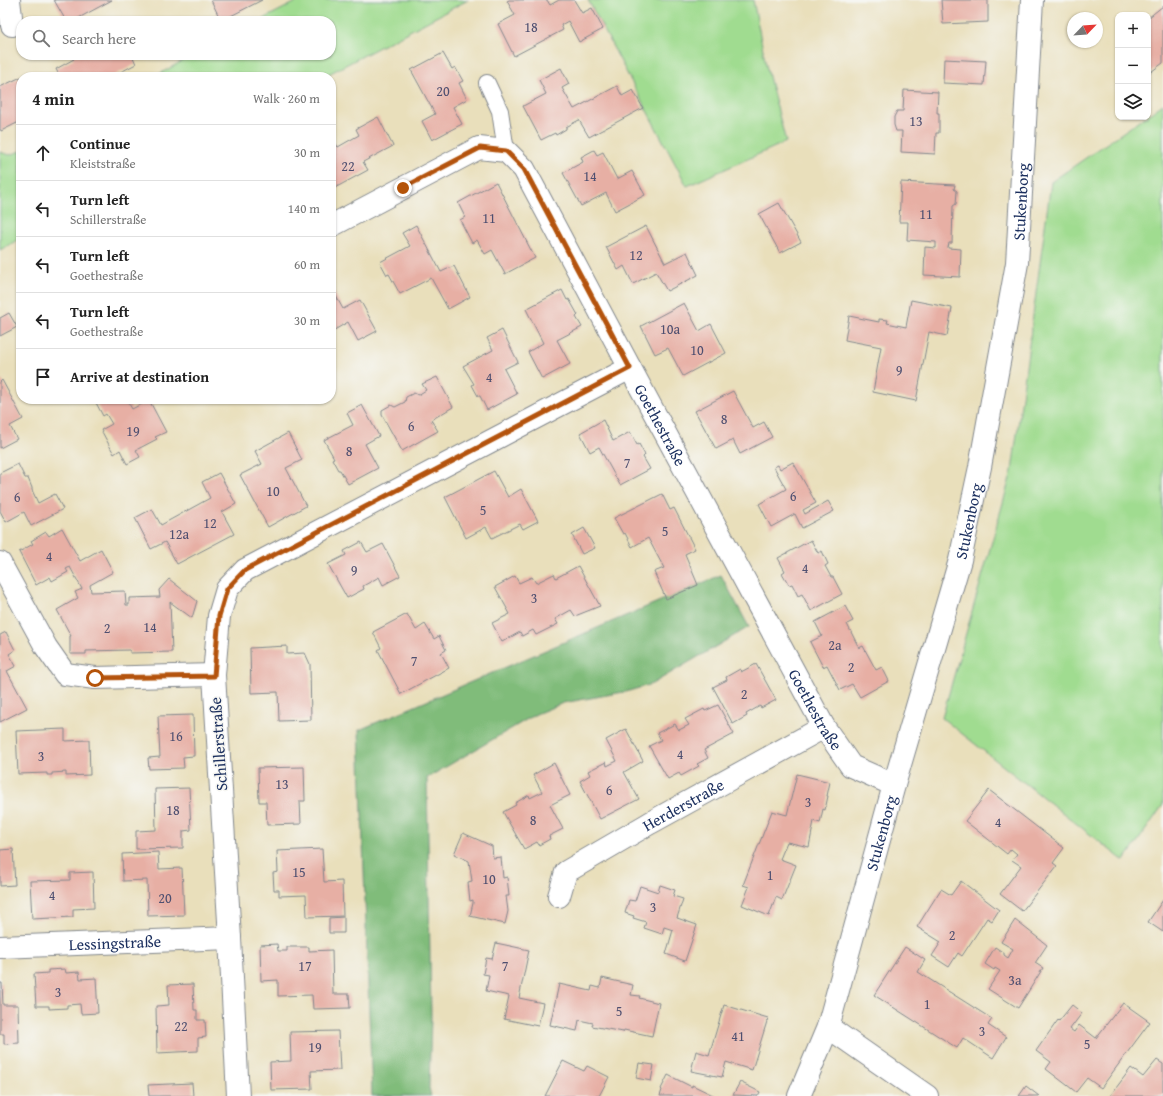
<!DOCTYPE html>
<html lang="en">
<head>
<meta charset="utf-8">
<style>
	:root { --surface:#fff; --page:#f6f6f6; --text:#222; --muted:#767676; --line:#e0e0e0 }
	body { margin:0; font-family:"Gentium Book Plus",serif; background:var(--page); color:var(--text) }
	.controls { position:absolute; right:12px; top:12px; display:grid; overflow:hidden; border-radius:8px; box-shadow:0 1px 3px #0004 }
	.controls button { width:36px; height:36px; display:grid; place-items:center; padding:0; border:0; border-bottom:1px solid var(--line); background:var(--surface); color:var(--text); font:20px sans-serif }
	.compass { position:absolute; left:1067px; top:12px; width:36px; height:36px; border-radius:50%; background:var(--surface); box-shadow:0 1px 3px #0004; rotate:65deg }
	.stop { position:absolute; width:12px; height:12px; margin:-9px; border:3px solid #b45309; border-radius:50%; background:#fff }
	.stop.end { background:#b45309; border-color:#fff; box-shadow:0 1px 4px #0008 }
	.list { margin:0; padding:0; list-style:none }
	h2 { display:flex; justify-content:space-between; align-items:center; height:52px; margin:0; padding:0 16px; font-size:17px }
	h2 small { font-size:13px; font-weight:400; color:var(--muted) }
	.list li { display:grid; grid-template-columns:26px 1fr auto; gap:12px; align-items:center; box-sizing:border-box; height:56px; padding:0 16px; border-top:1px solid var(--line) }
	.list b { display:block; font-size:15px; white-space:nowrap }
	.list p { margin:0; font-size:13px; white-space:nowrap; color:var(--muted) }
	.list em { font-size:13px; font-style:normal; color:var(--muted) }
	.icon { flex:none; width:22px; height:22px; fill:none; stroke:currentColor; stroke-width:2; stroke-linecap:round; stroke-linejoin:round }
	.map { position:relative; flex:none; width:1163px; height:1096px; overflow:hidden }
	.search { position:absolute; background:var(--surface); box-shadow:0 1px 3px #0004; left:16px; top:16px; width:320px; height:44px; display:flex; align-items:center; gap:10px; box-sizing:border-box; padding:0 14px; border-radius:16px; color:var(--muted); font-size:15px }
	.panel { position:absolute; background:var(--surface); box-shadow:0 1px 3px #0004; left:16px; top:72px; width:320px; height:332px; border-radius:16px }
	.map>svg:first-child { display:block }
	.green { fill:#a0dc90; stroke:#5e8677 }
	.forest { fill:#80bc7a; stroke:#4e766c }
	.building { fill:#e7afa4 }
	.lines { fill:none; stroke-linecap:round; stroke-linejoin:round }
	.lane-casing { stroke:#82878c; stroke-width:18 }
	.street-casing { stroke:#82878c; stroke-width:24 }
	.lane { stroke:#fff; stroke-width:16 }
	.street { stroke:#fff; stroke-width:22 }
	.route { stroke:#b45309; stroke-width:5 }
	.labels { text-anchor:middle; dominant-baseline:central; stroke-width:3; stroke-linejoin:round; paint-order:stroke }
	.number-label { font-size:14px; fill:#4e4f70 }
	.street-label { font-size:16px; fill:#1b2f5e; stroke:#f6f6f2 }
</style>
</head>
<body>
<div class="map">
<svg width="1163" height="1096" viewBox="0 0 1163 1096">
	<rect width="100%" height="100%" fill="#f6f6f2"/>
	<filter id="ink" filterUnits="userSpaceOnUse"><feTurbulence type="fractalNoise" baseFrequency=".025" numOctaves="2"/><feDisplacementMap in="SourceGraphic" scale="8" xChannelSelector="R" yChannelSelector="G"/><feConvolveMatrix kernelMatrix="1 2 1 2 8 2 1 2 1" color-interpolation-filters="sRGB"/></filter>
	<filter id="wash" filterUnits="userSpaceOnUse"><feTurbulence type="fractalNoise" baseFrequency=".012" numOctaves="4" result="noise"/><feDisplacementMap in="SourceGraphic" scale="16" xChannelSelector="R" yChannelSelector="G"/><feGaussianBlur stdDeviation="0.9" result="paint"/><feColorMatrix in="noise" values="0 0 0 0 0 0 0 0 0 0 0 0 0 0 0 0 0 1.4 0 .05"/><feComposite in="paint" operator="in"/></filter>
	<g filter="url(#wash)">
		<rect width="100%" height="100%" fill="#e9dfbb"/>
		<!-- green -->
		<path class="green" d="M300,0H468L323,77H154L193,55H331V21H259Z
			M588,0H753L766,65L786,142L687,186Z
			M1163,104V805L1124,861L942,718L1012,471L1051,182L1145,117H1148V115Z
			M21,151V238L0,250V152L9,155Z"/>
		<!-- forest -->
		<path class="forest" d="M721,575L749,627L652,684L629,691L563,703L536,714L427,778L431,1016L429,1088L431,1096H372L359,730Z"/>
		<g id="blocks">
			<!-- building -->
			<path class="building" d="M54,0H112L73,21H66Z
				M211,0H262L221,21Z
				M509,0H547L550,5L559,0H574L582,13L592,8L603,29L579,42L568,21L561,25L563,30L514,56L498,24L515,15L507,1Z
				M941,0H988V22L943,24Z
				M1163,6V63L1148,74V18Z
				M443,53L452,69L455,67L463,81L459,83L467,99L453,107L462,124L432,140L422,121L435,114L411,70Z
				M71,55H132L136,64L111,77H60L56,69L74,59Z
				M944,59L986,61L984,85L943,83Z
				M561,68L569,84L562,88L574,109L617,86L622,96L633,90L643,108L589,137L579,120L566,127V129L556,135L555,133L541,140L523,106L546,94L539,80Z
				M21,77V121L1,131L0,129V87Z
				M904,90L938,92L937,113H939V133H936L935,154L901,152L902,131H896L894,125V117L897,111H903Z
				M378,117L393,146L363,162L368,170L331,190V147L336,144L338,147L359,135L356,129Z
				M594,150L597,155L603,152L617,179L632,171L645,195L615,211L606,193L581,206L563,173L583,162L581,157Z
				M496,182L535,258L505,274L492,250L485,254L477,240L472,243L460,220L465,217L458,203Z
				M901,182L955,185L954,189L957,191L956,204L953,206L952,243H949L948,248L961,249L960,277L924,275L925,247L936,248V242L907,240L908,222H899Z
				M779,203L801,242L780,253L759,214Z
				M416,225L441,272L454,266L470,297L448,309L431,278L400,294L389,274L387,275L380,262L410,246L402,233Z
				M646,226L665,263L687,252L698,275L667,291L656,272L633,284L624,266L618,270L606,247Z
				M331,287L343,309L360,300L377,331L358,341L348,322L331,332Z
				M562,290L567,300L569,299L578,315L576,317L582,327L557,340L570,364L542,379L528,352L543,343L526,309Z
				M911,300L952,308L947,336L929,332L916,401L873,392L881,347L845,340L849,316L879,322V319L888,320L887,323L906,327Z
				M684,303L699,331L711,324L726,353L683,376L668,348L655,354L641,326Z
				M9,313L17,327L0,336V318Z
				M502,330L518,362L504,369L517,394L487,410L480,396H478L472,385L474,384L463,366L493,350L487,338Z
				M437,377L453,407L431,420L438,431L402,451L382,415V410L391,405L395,407L405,402L406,397L414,393L418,395L426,390L422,384Z
				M2,380L23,419L10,426L17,439L0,448V382Z
				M733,391L753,428L764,422L772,437L740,454L733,440L716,449L695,411Z
				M94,399H134L128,402L132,409L149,400L166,432L155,437L157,439L136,450L140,457L127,464L120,450L114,454L101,430L112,424L106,414L103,416Z
				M362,405L379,436L365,444L378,468L348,484L340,470H338L332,459L334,458L324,440L353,425L347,413Z
				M603,420L613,441L630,432L637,445L639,444L645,455L643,457L650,469L620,485L599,447L590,452L580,433Z
				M288,433L302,460L286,468L306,506L268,527L240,475L262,464L255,451Z
				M793,462L816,503L803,510L805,514L828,501L834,511L802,528L795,514L771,527L759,504L786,489L774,467L778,465L780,469Z
				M18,464L25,478H28L32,488V490L38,503L55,494L63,509L31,526L24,512L6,522L0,511V473Z
				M494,471L508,497L521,489L538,521L523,529L520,524L492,538L486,527L466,538L445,497Z
				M219,473L236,504L222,512L234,534L177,564L165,542L151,549L135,518L152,509L161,525L210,498L202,482Z
				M662,494L670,510L674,508L695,549L685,554L698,585L666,599L654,572L664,568L648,538L632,547L625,533L623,534L614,518Z
				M62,528L80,561L101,549L113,572L90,585L91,592L125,591L126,605H129V598L160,597L159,590L169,579L197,601L192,618L170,602L172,652L130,653V650L86,651V654H70V636H71L57,610L78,598L75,592L82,589L70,567L66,569L68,572L52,581L50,577L36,585L19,552L33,544L31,541L46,532L49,536Z
				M584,528L595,548L582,554L572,535Z
				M811,540L818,553L822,551L828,564L825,566L831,577H833L842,594L811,611L802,594L798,596L792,584L789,585L782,573L785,571L778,558Z
				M361,542L367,552L383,544L400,576L383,585L379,577L363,586L364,589L347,598L328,564L346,555L344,551Z
				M578,566L600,606L575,616L571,610L555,619L558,624L536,635L533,630L522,636L520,632L502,642L492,623L510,614L495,587L515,576L519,583L532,577L536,583L554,574L556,578Z
				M845,606L853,621L847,624L859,648L863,646L876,670L882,667L889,681L860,697L852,684L840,690L827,665L823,667L810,642L822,636L815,622Z
				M407,614L416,630L425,624L434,639L439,636L446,650L441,653L449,668L401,694L378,650L381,648L373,632Z
				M6,632L15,650L9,654L16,666L7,671L27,708L0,722V635Z
				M287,646V654L305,653L310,664L311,720L279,721L278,692L251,693L250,648Z
				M756,664L776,700L761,708L760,706L746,714L747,716L733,724L713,687L727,680L726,677L740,669L741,672Z
				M718,705L734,734L704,750L708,758L697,764L699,766L681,776L679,773L668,779L649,746L661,740L657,733L675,724L679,730L689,725L685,719L704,709L705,711Z
				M193,715L194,756L183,757L184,768L149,769L148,758L160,757L158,716Z
				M65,729V741L89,740L90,775L66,776V772L52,773V775H47V773L18,774L16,731Z
				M626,729L643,761L624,772L639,799L600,819L580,781L590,775L588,771L606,762L607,766L617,761L606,740Z
				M554,763L570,795L550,805L563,829L549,836L550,839L539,845L537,842L524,849L503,812L516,805L515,803L529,795L530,798L542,792L533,775Z
				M304,767L305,801H300L301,824L267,825L266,802H259L258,768Z
				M797,774L830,782L827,796H828L825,810L823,809L820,823L814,821L809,847L787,842L780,859L796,865L782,900L776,897L769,916L742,905L749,887L743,885L772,811L787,815Z
				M189,788L191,830L183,831V848L136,849V831L156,830L155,789Z
				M989,790L1064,848L1053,863L1057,866L1022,911L1000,894L1021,866L1012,860L1017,854L1011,849L1007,854L965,821Z
				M463,833L492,846L493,858L501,857L503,878L507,877L509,896H506L508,911L505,924L470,916L473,903V900L470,901L468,882L472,881L469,861L454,854Z
				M13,849L15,885L0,886V850Z
				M322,849L324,882L342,881L343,916L307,917L306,895L279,896V890H274L273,873L278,872L277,851Z
				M158,852L159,869L182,868L184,915L148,916L147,880L123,881L122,854Z
				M93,872L94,908L73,909V917L32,919L30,881L70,880V873Z
				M961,881L999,910L992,921L987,918L962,956L958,953L949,967L932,956L941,942L917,927L941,889L951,895Z
				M660,885L675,890L673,896L683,899L677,918L697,925L685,961L666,954L673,930L664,927L662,934L644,928L646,922L633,918L634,916L625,913L629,900L635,901L640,886L658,892Z
				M1163,900V932L1148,922Z
				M344,917V933H329V918Z
				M1015,920L1047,945L1035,963L1043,968L1018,1008L988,989L1000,971L995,968L994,970L985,964L995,947L1004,953V955L1008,958L1013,949L1001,942Z
				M496,943L529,950L519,998L543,1003L538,1026L504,1019L509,996L486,991L489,975L483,974L486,958L492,959Z
				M277,944L278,951H287V947H309V951L332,950L333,994H349L350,1008L313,1009L312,995L278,996V980L261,981L260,945Z
				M905,947L925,960L918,972L992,1019L988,1025L1006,1037L993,1058L963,1038L957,1048L874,995Z
				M65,969L66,973L79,972L80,979L96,978L98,1013L81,1014L80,1004L67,1005V1008L49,1009V1006H36L34,974L48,973V970Z
				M602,978L633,985L631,995L640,996L639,998L659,1003L652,1036L624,1030L623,1032L592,1026L593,1023L579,1020L577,1031L550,1025L559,984L591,991L592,986L600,988Z
				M0,983H2L3,1005H18L19,1043L4,1044V1034H0Z
				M193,984L194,1010H197V1020H205L206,1037L198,1038V1051L157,1053L156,1006L169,1005L168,985Z
				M1123,1003L1150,1022L1101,1088L1087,1078L1076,1092L1046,1069L1051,1062L1036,1051L1058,1020L1059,1021L1072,1005L1082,1013L1070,1029L1074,1032L1079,1025L1096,1038Z
				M724,1005L768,1018L752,1070L726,1062L722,1077L691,1071L696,1051L709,1055Z
				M338,1031L340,1070L311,1071L312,1089L271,1090L270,1062L291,1061L290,1032Z
				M1157,1060L1163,1064V1096H1110L1131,1068L1143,1077Z
				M563,1061L584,1071L587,1066L609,1077L599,1096H545Z
				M639,1063L654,1065L651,1081L636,1078Z
				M668,1075L692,1087V1085L715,1096H660L662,1090L661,1089Z
				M740,1082L760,1092L758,1096L733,1095Z
				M192,1083L193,1096H149L148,1085Z
				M1026,1086L1039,1096H1019Z"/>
		</g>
	</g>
	<g filter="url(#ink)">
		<use href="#blocks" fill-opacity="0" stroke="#82878c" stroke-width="1"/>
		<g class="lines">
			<!-- lane casing -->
			<g class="lane-casing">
				<path id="lane" d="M487,83L500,111L506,151"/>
			</g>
			<!-- street casing -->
			<g class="street-casing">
				<g id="street">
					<path d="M9,0L12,25"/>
					<path id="s1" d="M331,226L479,148L506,151L524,169L630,368L824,727L851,766L894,785"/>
					<path d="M0,563L46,647L65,674L95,678L214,675"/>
					<path id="s2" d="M559,896L566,872L650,823L824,727"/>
					<path id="s3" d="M0,947L230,938"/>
					<path d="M828,1027L927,1096"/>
					<path d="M238,1096L230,938L214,675L219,616L227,589L245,570L630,368"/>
					<path id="s4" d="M799,1096L828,1027L894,785L960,560L980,467L1017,263L1032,0"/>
				</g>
			</g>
			<!-- lane -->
			<use href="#lane" class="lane"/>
			<!-- street -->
			<use href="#street" class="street"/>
		</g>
	</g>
	<g class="lines" filter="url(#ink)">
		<!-- route -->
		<path class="route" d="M95,678L214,676L219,616L227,589L245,570L630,368L524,169L506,151L480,148L403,188"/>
	</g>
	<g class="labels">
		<!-- number labels -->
		<g class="number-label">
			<text x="531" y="27">18</text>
			<text x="443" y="91">20</text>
			<text x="916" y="121">13</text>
			<text x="348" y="166">22</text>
			<text x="590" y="176">14</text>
			<text x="926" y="214">11</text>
			<text x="489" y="218">11</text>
			<text x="636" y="255">12</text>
			<text x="670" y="329">10a</text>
			<text x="697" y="350">10</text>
			<text x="899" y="370">9</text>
			<text x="489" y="377">4</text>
			<text x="724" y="419">8</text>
			<text x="411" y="426">6</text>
			<text x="133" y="431">19</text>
			<text x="349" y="451">8</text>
			<text x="627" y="463">7</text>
			<text x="273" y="491">10</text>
			<text x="793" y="496">6</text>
			<text x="17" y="497">6</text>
			<text x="483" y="510">5</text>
			<text x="210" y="523">12</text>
			<text x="665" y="531">5</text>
			<text x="179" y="534">12a</text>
			<text x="49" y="556">4</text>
			<text x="805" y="568">4</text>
			<text x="354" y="570">9</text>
			<text x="534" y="598">3</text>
			<text x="150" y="627">14</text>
			<text x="107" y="628">2</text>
			<text x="835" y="645">2a</text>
			<text x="414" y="661">7</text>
			<text x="851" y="667">2</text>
			<text x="744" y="694">2</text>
			<text x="176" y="736">16</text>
			<text x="680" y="754">4</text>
			<text x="41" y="756">3</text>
			<text x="282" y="784">13</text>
			<text x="609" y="790">6</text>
			<text x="808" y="802">3</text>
			<text x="173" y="810">18</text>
			<text x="533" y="820">8</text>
			<text x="998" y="822">4</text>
			<text x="299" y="872">15</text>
			<text x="770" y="875">1</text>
			<text x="489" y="879">10</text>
			<text x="52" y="895">4</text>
			<text x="165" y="898">20</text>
			<text x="653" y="907">3</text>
			<text x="952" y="935">2</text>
			<text x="305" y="966">17</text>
			<text x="505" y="966">7</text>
			<text x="1015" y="980">3a</text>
			<text x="58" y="992">3</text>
			<text x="927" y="1004">1</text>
			<text x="619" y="1011">5</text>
			<text x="181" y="1026">22</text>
			<text x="982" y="1031">3</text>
			<text x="738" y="1036">41</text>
			<text x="1087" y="1044">5</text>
			<text x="315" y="1047">19</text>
		</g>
		<!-- street labels -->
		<g class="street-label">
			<text stroke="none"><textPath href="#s4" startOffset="924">Stukenborg</textPath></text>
			<text stroke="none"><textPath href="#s1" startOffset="510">Goethestraße</textPath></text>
			<text stroke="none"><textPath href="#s4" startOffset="600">Stukenborg</textPath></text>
			<text stroke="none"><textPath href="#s1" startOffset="834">Goethestraße</textPath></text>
			<text transform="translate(218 744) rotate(-94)">Schillerstraße</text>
			<text stroke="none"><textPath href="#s2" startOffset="160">Herderstraße</textPath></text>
			<text stroke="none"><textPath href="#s4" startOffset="276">Stukenborg</textPath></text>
			<text stroke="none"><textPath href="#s3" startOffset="115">Lessingstraße</textPath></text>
		</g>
	</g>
</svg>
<div class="controls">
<button>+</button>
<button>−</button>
<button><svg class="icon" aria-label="layers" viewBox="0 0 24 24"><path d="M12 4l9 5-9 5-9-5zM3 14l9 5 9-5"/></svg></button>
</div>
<svg class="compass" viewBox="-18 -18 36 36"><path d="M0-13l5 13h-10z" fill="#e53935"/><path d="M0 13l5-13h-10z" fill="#767676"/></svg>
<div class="stop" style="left:95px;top:678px"></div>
<div class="stop end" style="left:403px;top:188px"></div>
<div class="search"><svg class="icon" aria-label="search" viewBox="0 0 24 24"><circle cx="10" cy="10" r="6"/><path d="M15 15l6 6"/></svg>Search here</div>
<section class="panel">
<h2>4 min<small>Walk · 260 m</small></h2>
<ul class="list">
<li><svg class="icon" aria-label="ahead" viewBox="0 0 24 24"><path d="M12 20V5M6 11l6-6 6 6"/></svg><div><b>Continue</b><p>Kleiststraße</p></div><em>30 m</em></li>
<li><svg class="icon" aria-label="left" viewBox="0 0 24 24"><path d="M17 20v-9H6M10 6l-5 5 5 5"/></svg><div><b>Turn left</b><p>Schillerstraße</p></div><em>140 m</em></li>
<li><svg class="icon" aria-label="left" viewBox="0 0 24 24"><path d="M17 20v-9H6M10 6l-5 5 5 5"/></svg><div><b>Turn left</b><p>Goethestraße</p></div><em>60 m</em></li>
<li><svg class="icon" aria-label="left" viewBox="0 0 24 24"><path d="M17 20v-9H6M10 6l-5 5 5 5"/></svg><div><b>Turn left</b><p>Goethestraße</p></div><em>30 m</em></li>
<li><svg class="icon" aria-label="arrive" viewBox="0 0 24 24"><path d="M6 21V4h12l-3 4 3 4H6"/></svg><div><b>Arrive at destination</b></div></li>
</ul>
</section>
</div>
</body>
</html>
